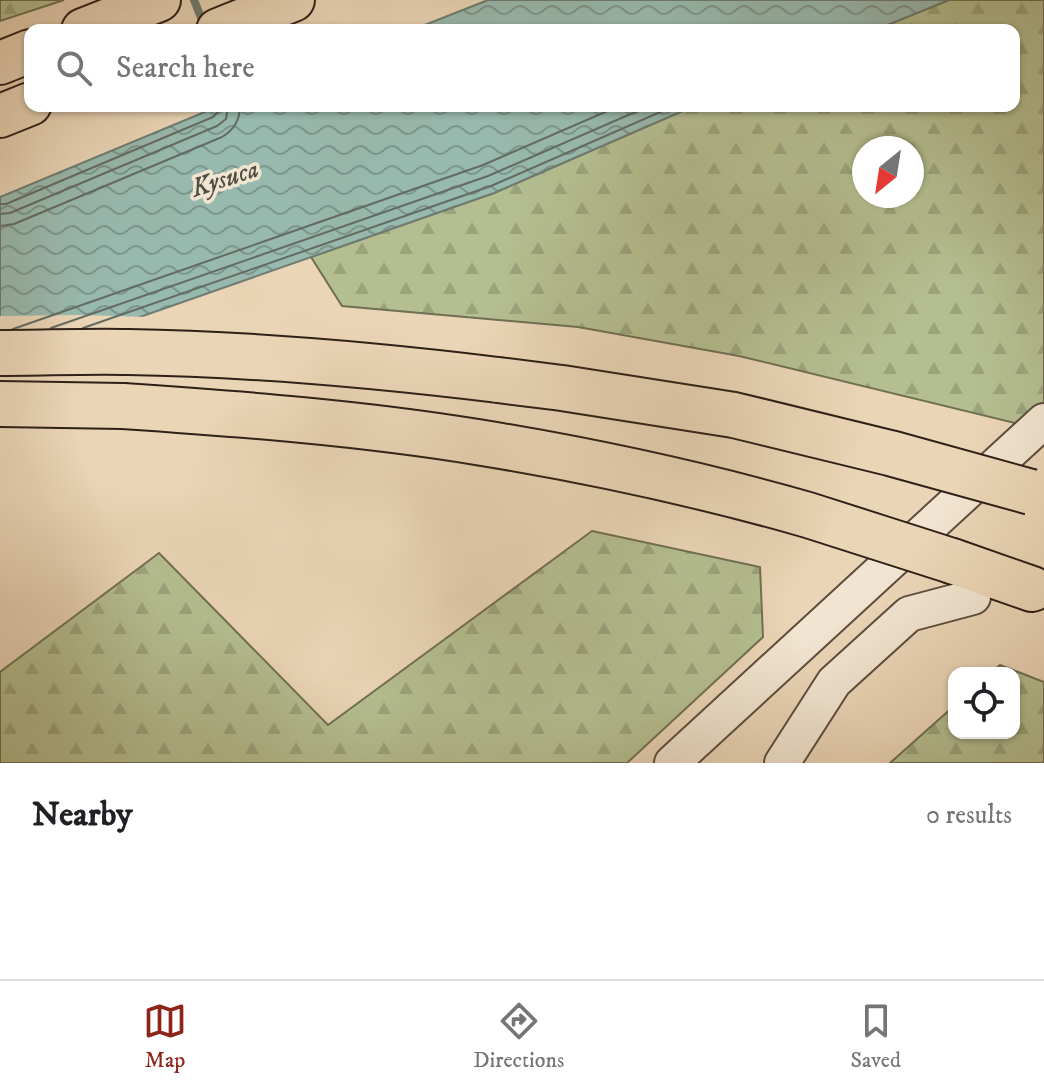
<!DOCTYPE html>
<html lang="en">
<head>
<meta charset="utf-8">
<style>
	:root { --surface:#fff; --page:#f6f6f6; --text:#202124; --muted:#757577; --line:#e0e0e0; --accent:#8f2418 }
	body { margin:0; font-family:"IM FELL DW Pica",serif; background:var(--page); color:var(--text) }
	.controls { position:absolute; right:24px; bottom:24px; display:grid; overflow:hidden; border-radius:16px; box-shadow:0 2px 6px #0004 }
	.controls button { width:72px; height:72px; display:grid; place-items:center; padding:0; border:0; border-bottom:2px solid var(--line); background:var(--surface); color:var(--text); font:40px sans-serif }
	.compass { position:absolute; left:852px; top:136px; width:72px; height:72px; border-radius:50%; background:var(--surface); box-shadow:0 2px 6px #0004; rotate:210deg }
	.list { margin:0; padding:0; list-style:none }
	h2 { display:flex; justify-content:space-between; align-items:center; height:104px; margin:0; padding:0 32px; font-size:34px }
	h2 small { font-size:26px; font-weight:400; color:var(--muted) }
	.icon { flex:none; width:44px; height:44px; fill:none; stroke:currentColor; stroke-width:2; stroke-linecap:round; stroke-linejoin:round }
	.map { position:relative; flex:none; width:1044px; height:763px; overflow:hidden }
	.search { position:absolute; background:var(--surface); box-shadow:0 2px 6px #0004; left:24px; right:24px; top:24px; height:88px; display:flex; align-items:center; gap:20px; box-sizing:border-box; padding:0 28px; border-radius:16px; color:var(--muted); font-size:30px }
	.sheet { height:216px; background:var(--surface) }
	nav { display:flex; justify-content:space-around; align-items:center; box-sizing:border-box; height:112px; border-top:2px solid var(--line); background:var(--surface); font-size:22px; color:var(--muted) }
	nav a { display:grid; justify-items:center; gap:4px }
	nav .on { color:var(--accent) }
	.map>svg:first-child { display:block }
	.forest { fill:url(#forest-firs); stroke:#716f54; stroke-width:2; fill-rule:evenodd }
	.water { fill:url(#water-waves); stroke:#6e7c72; stroke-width:2 }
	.pier { fill:#ead5b6 }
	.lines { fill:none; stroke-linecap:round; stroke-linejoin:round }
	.shore { stroke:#636c62; stroke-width:2 }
	.stream { stroke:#6e7c72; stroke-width:8 }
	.minor-casing { stroke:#5d4d3f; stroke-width:38 }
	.major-casing { stroke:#2e2017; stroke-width:46 }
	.highway-casing { stroke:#2e2017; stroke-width:48 }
	.minor { stroke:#f1e4d0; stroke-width:34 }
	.major { stroke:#ead5b6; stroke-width:42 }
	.highway { stroke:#ead5b6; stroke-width:44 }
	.highway-bridge-casing { stroke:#2e2017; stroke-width:48; stroke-linecap:butt }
	.highway-bridge { stroke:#ead5b6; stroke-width:44 }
	.labels { text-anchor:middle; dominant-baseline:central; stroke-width:7; stroke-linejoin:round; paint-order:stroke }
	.water-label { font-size:26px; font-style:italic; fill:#4e4e44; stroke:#f1e4d0 }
</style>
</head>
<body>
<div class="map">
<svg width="1044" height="763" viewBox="0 0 1044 763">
	<defs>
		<pattern id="forest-firs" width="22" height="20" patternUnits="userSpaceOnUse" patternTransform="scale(2)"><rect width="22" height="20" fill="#b4be90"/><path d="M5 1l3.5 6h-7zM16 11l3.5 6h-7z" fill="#9ba37b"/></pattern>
		<pattern id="water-waves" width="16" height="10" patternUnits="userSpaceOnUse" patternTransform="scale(2)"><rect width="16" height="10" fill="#98b9ae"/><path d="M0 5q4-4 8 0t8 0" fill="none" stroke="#7c968d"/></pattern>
	</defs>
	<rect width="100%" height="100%" fill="#ead5b6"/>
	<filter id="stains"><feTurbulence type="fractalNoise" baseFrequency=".0025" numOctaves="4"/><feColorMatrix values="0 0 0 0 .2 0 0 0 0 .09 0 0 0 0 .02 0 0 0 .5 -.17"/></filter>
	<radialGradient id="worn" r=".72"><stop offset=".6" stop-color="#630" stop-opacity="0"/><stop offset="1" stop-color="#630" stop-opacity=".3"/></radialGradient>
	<!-- forest -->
	<path class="forest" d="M0,0H64L0,21Z
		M949,0H1044V430L739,356L578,327L342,306L311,257L494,193L694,106H1014V30H875ZM864,148H912V196H864Z
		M592,531L760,567L763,637L627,763H0V672L159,553L328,725Z
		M1000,665L1044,682V763H890L954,706V733H1014V673H991Z"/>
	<!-- water -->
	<path class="water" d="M488,0H949L875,30H412Z
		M219,106H694L494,193L0,366V197Z"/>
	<!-- pier -->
	<path class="pier" d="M78,315L151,317L0,370V316Z"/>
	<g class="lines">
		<!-- shore -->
		<path class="shore" d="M0,204H6L213,117L218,112V106
			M0,214L10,213L217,126L226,119L228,106
			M0,226L14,224L222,137C234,130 240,120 240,106
			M51,328L488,176L649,106
			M83,328L491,186L674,106
			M13,329L483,165L619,106"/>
		<!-- stream -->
		<path class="stream" d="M194,0L204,25"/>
		<!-- minor casing -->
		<g class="minor-casing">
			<path id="minor" d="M672,763L1044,421
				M782,763L834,682L909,614L973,597"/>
		</g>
		<!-- major casing -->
		<g class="major-casing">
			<path id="major" d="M83,30L159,0
				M218,30L293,0
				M0,63L30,51
				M0,116L30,104"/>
		</g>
		<!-- highway casing -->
		<g class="highway-casing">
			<path id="highway" d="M0,353C43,353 85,351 128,352C252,354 375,365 498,380
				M0,404L123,406
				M952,561L1032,589"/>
		</g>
		<!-- minor -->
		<use href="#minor" class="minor"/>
		<!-- major -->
		<use href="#major" class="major"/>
		<!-- highway -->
		<use href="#highway" class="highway"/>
		<!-- highway-bridge casing -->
		<g class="highway-bridge-casing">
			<path id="highway-bridge" d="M498,380L562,388L734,415L890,453L1031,492
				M123,406C241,414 360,423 477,442C588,460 700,484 808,515C856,530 904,546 952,561"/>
		</g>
		<!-- highway-bridge -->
		<use href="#highway-bridge" class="highway-bridge"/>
	</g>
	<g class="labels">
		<!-- water labels -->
		<g class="water-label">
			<text transform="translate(225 179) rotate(-18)">Kysuca</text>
		</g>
	</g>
	<rect width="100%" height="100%" filter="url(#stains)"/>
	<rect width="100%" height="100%" fill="url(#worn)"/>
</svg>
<div class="controls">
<button><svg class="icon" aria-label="locate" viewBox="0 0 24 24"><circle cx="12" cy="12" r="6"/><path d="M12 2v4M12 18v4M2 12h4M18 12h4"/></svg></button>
</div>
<svg class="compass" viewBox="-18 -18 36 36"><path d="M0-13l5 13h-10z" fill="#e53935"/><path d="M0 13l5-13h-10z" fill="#757577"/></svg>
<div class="search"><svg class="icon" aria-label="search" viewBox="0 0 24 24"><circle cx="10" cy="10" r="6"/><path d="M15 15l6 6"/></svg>Search here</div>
</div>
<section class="sheet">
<h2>Nearby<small>0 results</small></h2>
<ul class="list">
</ul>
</section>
<nav>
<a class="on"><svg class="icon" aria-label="map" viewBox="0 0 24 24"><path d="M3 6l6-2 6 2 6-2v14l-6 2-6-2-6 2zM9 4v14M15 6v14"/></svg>Map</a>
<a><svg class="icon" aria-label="directions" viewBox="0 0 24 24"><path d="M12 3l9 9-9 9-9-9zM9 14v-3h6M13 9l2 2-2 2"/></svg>Directions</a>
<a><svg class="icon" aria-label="saved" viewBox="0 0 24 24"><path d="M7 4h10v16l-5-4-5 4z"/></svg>Saved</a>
</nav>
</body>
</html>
